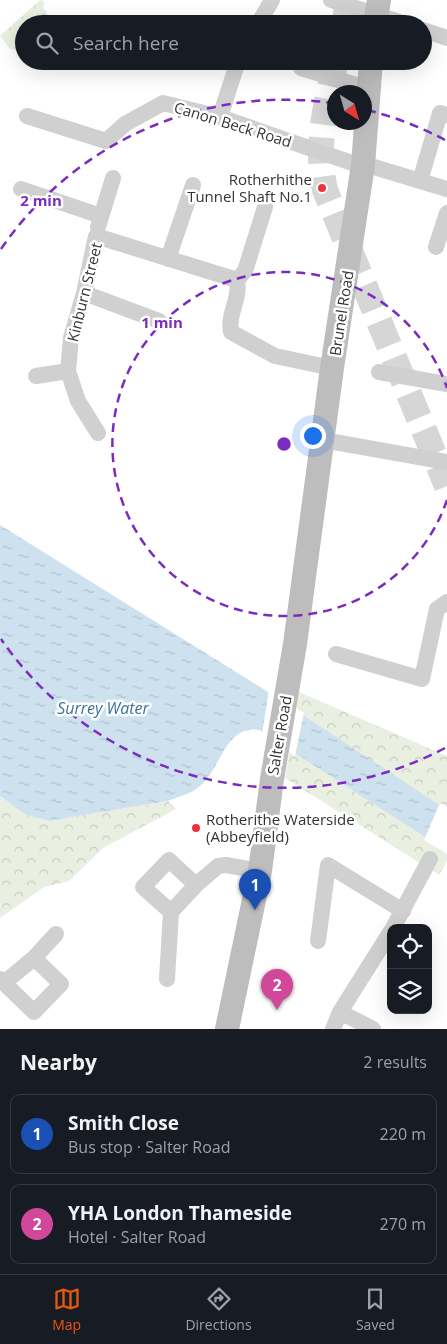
<!DOCTYPE html>
<html lang="en">
<head>
<meta charset="utf-8">
<style>
	:root { --surface:#171b24; --page:#242831; --text:#f1f3f6; --muted:#9ea1a6; --line:#363941; --accent:#ea580c }
	body { margin:0; font-family:"Open Sans",sans-serif; background:var(--page); color:var(--text) }
	.controls { position:absolute; right:15px; bottom:15px; display:grid; overflow:hidden; border-radius:10px; box-shadow:0 5px 20px #0002 }
	.controls button { width:45px; height:45px; display:grid; place-items:center; padding:0; border:0; border-bottom:1px solid var(--line); background:var(--surface); color:var(--text); font:25px sans-serif }
	.compass { position:absolute; left:327px; top:85px; width:45px; height:45px; border-radius:50%; background:var(--surface); box-shadow:0 5px 20px #0002; rotate:143deg }
	.you { position:absolute; left:312px; top:435px; width:18px; height:18px; margin:-12px; border:4px solid #fff; border-radius:50%; background:#1a73e8; box-shadow:0 0 0 8px #1a73e833 }
	.badge { display:grid; place-items:center; width:32px; height:32px; border-radius:50%; background:var(--accent); color:#fff; font-size:16px; font-weight:700 }
	.pin { position:absolute; translate:-50% -41px; filter:drop-shadow(0 1px 2px #0008) }
	.pin::after { content:''; position:absolute; top:26px; width:18px; height:15px; background:inherit; clip-path:polygon(0 0,100% 0,50% 100%) }
	.list { margin:0; padding:0; list-style:none }
	h2 { display:flex; justify-content:space-between; align-items:center; height:65px; margin:0; padding:0 20px; font-size:21px }
	h2 small { font-size:16px; font-weight:400; color:var(--muted) }
	.list li { display:grid; grid-template-columns:32px 1fr auto; gap:15px; align-items:center; box-sizing:border-box; height:80px; margin:0 10px 10px; padding:0 10px; border:1px solid var(--line); border-radius:10px }
	.list b { display:block; font-size:19px; white-space:nowrap }
	.list p { margin:0; font-size:16px; white-space:nowrap; color:var(--muted) }
	.list em { font-size:16px; font-style:normal; color:var(--muted) }
	.icon { flex:none; width:28px; height:28px; fill:none; stroke:currentColor; stroke-width:2; stroke-linecap:round; stroke-linejoin:round }
	.map { position:relative; flex:none; width:447px; height:1029px; overflow:hidden }
	.search { position:absolute; background:var(--surface); box-shadow:0 5px 20px #0002; left:15px; right:15px; top:15px; height:55px; display:flex; align-items:center; gap:12px; box-sizing:border-box; padding:0 18px; border-radius:28px; color:var(--muted); font-size:19px }
	.sheet { height:245px; background:var(--surface) }
	nav { display:flex; justify-content:space-around; align-items:center; box-sizing:border-box; height:70px; border-top:1px solid var(--line); background:var(--surface); font-size:14px; color:var(--muted) }
	nav a { display:grid; justify-items:center; gap:2px }
	nav .on { color:var(--accent) }
	.map>svg:first-child { display:block }
	.park { fill:url(#park-crowns) }
	.water { fill:url(#water-ripples) }
	.pier { fill:#fff }
	.lines { fill:none; stroke-linecap:round; stroke-linejoin:round }
	.primary-tunnel { stroke:#d6d6d6; stroke-width:26; stroke-dasharray:26 13; stroke-linecap:butt }
	.street { stroke:#d0d0d0; stroke-width:16 }
	.secondary { stroke:#bdbdbd; stroke-width:24 }
	.ring { fill:none; stroke:#7b2cbf; stroke-width:2.5; stroke-dasharray:9 6 }
	.poi-dot { fill:#ee313a; stroke:#fff; stroke-width:2 }
	.labels { text-anchor:middle; dominant-baseline:central; stroke-width:5; stroke-linejoin:round; paint-order:stroke }
	.street-label { font-size:15px; fill:#333; stroke:#fff }
	.poi-label { font-size:15px; fill:#333; stroke:#fff; text-anchor:end }
	.water-label { font-size:16px; font-style:italic; fill:#3b739b; stroke:#fff }
	.centre { fill:#7b2cbf; stroke:#fff; stroke-width:2.5 }
	.ring-label { font-size:15px; text-anchor:middle; font-weight:bold; fill:#7b2cbf; stroke:#fff; stroke-width:5; stroke-linejoin:round; paint-order:stroke }
</style>
</head>
<body>
<div class="map">
<svg width="447" height="1029" viewBox="0 0 447 1029">
	<defs>
		<pattern id="park-crowns" width="20" height="18" patternUnits="userSpaceOnUse" patternTransform="scale(1.25)"><rect width="20" height="18" fill="#e9f0e1"/><path d="M2 6a3 3 0 1 1 6 0M12 15a3 3 0 1 1 6 0" fill="none" stroke="#c8cec2"/></pattern>
		<pattern id="water-ripples" width="26" height="14" patternUnits="userSpaceOnUse" patternTransform="scale(1.25)"><rect width="26" height="14" fill="#cde1ef"/><path d="M2 4q2-2 4 0t4 0M15 11q2-2 4 0t4 0" fill="none" stroke="#b0c2cd"/></pattern>
	</defs>
	<rect width="100%" height="100%" fill="#fff"/>
	<!-- park -->
	<path class="park" d="M40,0L45,2L43,7L53,24H24V53L10,49L0,36Z
		M299,692L447,756V861L439,875L285,778Z
		M0,796L24,814L49,821L168,801L176,809L103,848L69,881L44,887L0,918Z"/>
	<!-- water -->
	<path class="water" d="M0,525L265,690L447,810V851L259,730C225,725 221,769 200,786C191,794 178,797 168,801L49,821L24,814L0,796Z"/>
	<!-- pier -->
	<path class="pier" d="M269,690L304,713L295,756L262,734Z
		M440,803L447,807V854L424,840Z"/>
	<g class="lines">
		<!-- primary-tunnel -->
		<path class="primary-tunnel" d="M344,24L349,0
			M336,61C326,104 315,146 325,190L447,486"/>
		<!-- street -->
		<path class="street" d="M331,0L406,24
			M258,24L272,0
			M423,30L447,38
			M301,68L369,89
			M27,116L106,141L125,124L163,103L220,117L352,163L374,167L447,189
			M220,117L238,61
			M420,181L440,113L447,115
			M21,189L101,216
			M265,207L245,271L237,280C241,298 227,315 231,332L275,356L332,368
			M98,227L113,178
			M436,247L447,213
			M168,259L193,185
			M84,293L159,321
			M379,372L447,384
			M36,376L68,371
			M98,433L78,401L68,371L71,338L84,293L96,236L237,280
			M323,440L447,462
			M336,654L422,679L437,609L447,602
			M171,912L143,887L169,860L196,885
			M393,928L430,859
			M318,941L328,865L403,911
			M34,958L56,934
			M0,979L34,1012L61,984L34,958L5,982
			M167,979L171,912L196,885L218,866L226,865L260,871
			M340,1012L373,1029
			M333,1029L340,1012L391,931"/>
		<!-- secondary -->
		<path class="secondary" d="M375,24L379,0
			M227,1029L260,871L272,779L295,644L332,368L363,165L371,61"/>
	</g>
	<!-- distance rings -->
	<g class="ring">
		<path d="M447 500A172 172 0 1 1 447 388"/>
		<path d="M445 748A344 344 0 0 1 1 639M1 249A344 344 0 0 1 332 103M367 110A344 344 0 0 1 445 140"/>
	</g>
	<!-- markers -->
	<g class="poi-dot">
		<circle cx="322" cy="188" r="5"/>
		<circle cx="196" cy="828" r="5"/>
	</g>
	<g class="labels">
		<!-- street labels -->
		<g class="street-label">
			<text transform="translate(233 124) rotate(17)">Canon Beck Road</text>
			<text transform="translate(84 292) rotate(-76)">Kinburn Street</text>
			<text transform="translate(341 313) rotate(-81)">Brunel Road</text>
			<text transform="translate(279 735) rotate(-80)">Salter Road</text>
		</g>
		<!-- poi labels -->
		<g class="poi-label">
			<text x="312" y="179">Rotherhithe<tspan x="312" dy="17">Tunnel Shaft No.1</tspan></text>
			<text x="206" y="819" text-anchor="start">Rotherithe Waterside<tspan x="206" dy="17">(Abbeyfield)</tspan></text>
		</g>
		<!-- water labels -->
		<g class="water-label">
			<text x="103" y="708">Surrey Water</text>
		</g>
	</g>
	<circle cx="284" cy="444" r="8" class="centre"/>
	<g class="ring-label">
		<text x="41" y="206">2 min</text>
		<text x="162" y="328">1 min</text>
	</g>
</svg>
<div class="controls">
<button><svg class="icon" aria-label="locate" viewBox="0 0 24 24"><circle cx="12" cy="12" r="6"/><path d="M12 2v4M12 18v4M2 12h4M18 12h4"/></svg></button>
<button><svg class="icon" aria-label="layers" viewBox="0 0 24 24"><path d="M12 4l9 5-9 5-9-5zM3 14l9 5 9-5"/></svg></button>
</div>
<svg class="compass" viewBox="-18 -18 36 36"><path d="M0-13l5 13h-10z" fill="#e53935"/><path d="M0 13l5-13h-10z" fill="#9ea1a6"/></svg>
<div class="you"></div>
<div class="pin badge" style="left:255px;top:910px;background:#1a4fb4">1</div>
<div class="pin badge" style="left:277px;top:1010px;background:#d1479c">2</div>
<div class="search"><svg class="icon" aria-label="search" viewBox="0 0 24 24"><circle cx="10" cy="10" r="6"/><path d="M15 15l6 6"/></svg>Search here</div>
</div>
<section class="sheet">
<h2>Nearby<small>2 results</small></h2>
<ul class="list">
<li><span class="badge" style="background:#1a4fb4">1</span><div><b>Smith Close</b><p>Bus stop · Salter Road</p></div><em>220 m</em></li>
<li><span class="badge" style="background:#d1479c">2</span><div><b>YHA London Thameside</b><p>Hotel · Salter Road</p></div><em>270 m</em></li>
</ul>
</section>
<nav>
<a class="on"><svg class="icon" aria-label="map" viewBox="0 0 24 24"><path d="M3 6l6-2 6 2 6-2v14l-6 2-6-2-6 2zM9 4v14M15 6v14"/></svg>Map</a>
<a><svg class="icon" aria-label="directions" viewBox="0 0 24 24"><path d="M12 3l9 9-9 9-9-9zM9 14v-3h6M13 9l2 2-2 2"/></svg>Directions</a>
<a><svg class="icon" aria-label="saved" viewBox="0 0 24 24"><path d="M7 4h10v16l-5-4-5 4z"/></svg>Saved</a>
</nav>
</body>
</html>
